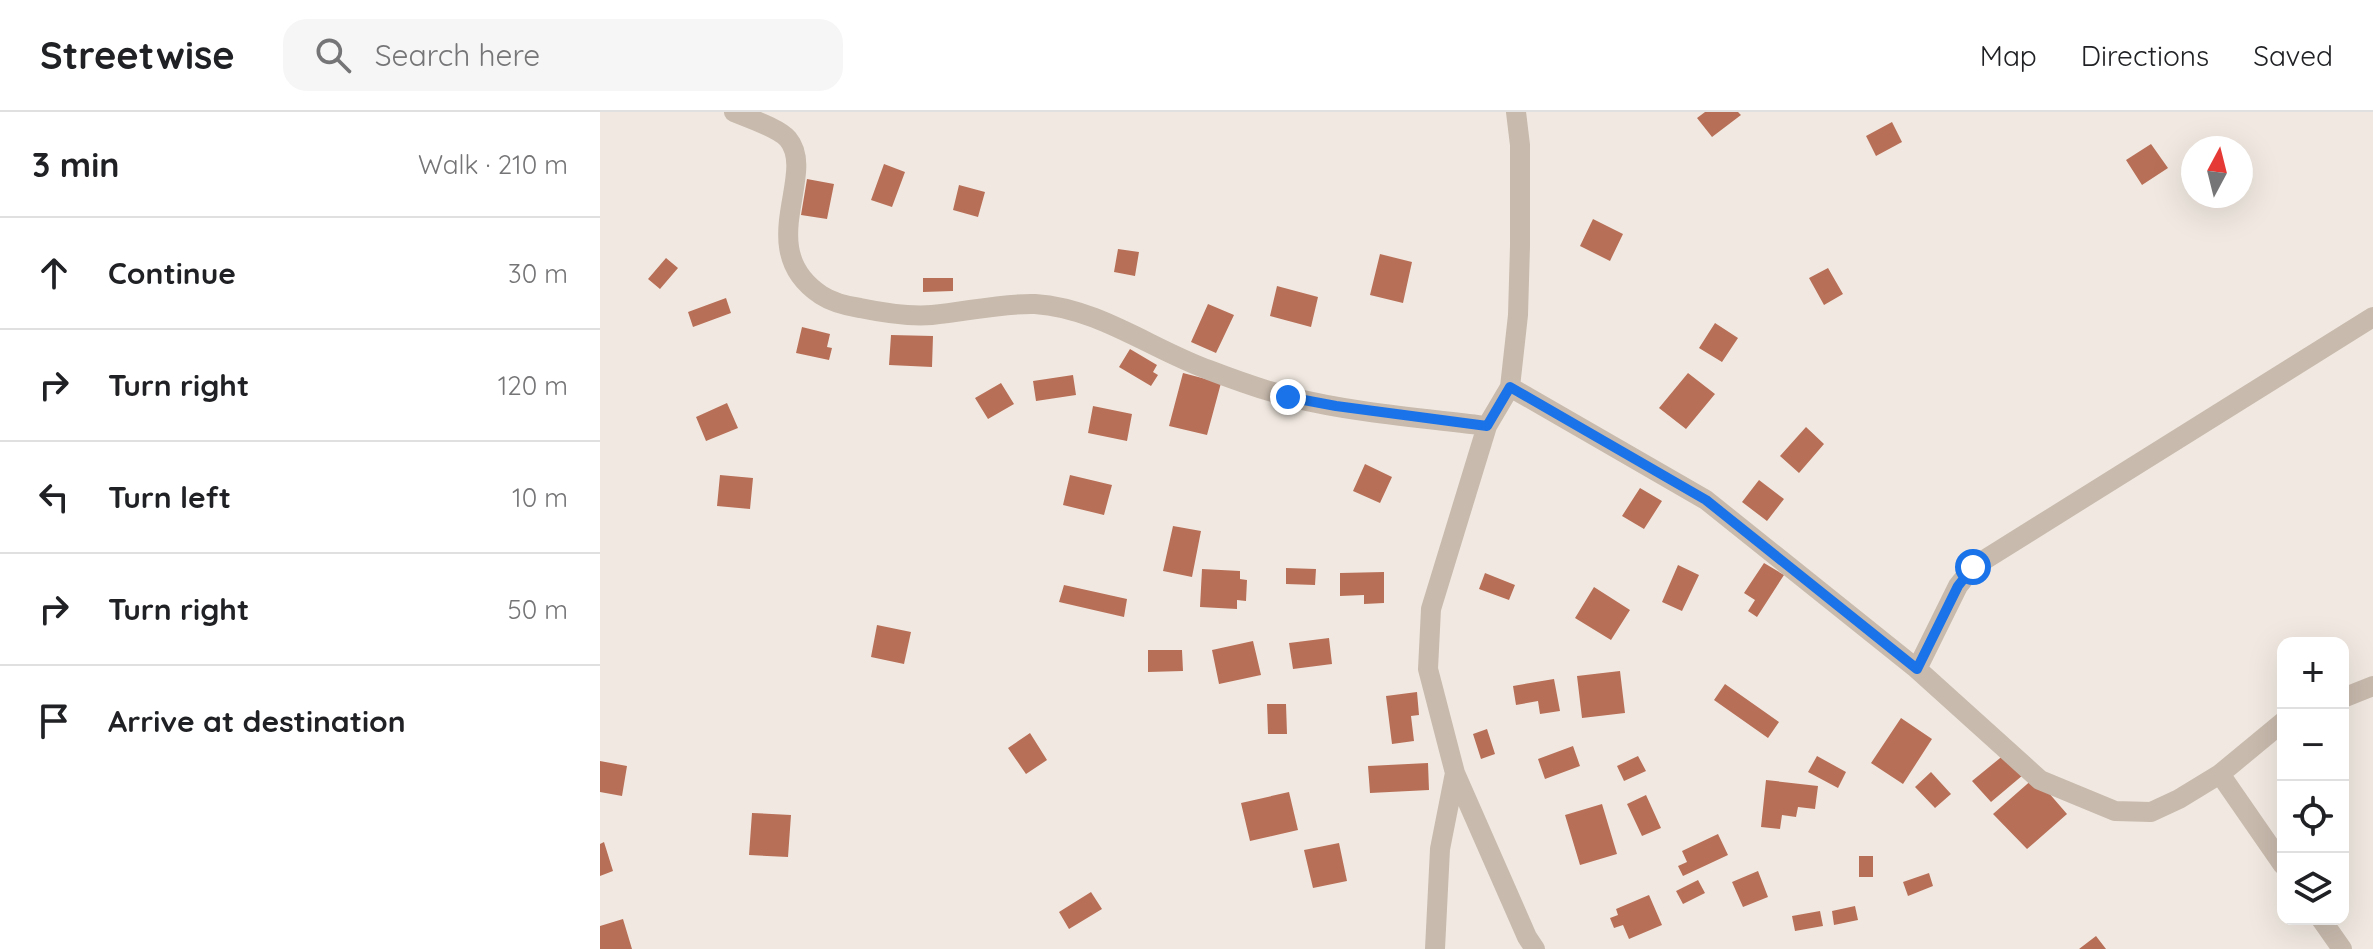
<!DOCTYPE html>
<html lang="en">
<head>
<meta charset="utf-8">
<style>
	:root { --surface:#fff; --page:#f6f6f6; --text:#202124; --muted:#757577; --line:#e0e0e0 }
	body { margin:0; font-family:Quicksand,sans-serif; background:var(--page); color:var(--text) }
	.controls { position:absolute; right:24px; bottom:24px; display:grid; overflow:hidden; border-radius:16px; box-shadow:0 8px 32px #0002 }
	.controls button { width:72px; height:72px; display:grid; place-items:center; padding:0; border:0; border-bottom:2px solid var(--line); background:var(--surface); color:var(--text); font:40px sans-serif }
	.compass { position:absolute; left:1581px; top:24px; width:72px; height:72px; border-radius:50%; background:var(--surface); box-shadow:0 8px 32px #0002; rotate:7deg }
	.stop { position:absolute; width:24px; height:24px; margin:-18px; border:6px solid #1a73e8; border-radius:50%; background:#fff }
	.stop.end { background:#1a73e8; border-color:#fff; box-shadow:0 2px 8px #0008 }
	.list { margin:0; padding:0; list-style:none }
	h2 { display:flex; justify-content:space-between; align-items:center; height:104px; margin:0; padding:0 32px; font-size:34px }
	h2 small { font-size:26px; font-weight:400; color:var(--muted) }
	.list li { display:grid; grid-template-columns:52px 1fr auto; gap:24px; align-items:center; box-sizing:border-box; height:112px; padding:0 32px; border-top:2px solid var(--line) }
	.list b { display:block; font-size:30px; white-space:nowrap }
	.list em { font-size:26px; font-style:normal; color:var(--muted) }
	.icon { flex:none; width:44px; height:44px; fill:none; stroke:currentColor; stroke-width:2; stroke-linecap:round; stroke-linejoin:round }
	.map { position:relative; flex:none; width:1773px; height:837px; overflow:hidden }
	header { display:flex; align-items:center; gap:48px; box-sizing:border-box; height:112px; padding:0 40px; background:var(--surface); border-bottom:2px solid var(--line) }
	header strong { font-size:38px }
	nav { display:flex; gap:44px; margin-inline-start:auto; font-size:28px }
	.search { width:560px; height:72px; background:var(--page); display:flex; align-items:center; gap:20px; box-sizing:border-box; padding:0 28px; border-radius:24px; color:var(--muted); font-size:30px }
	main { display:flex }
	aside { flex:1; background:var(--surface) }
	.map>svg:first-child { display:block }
	.building { fill:#b86f57 }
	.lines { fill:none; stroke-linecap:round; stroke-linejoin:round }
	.street { stroke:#c8baad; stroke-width:20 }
	.route { stroke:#1a73e8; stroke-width:10 }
</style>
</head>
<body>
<header>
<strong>Streetwise</strong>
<div class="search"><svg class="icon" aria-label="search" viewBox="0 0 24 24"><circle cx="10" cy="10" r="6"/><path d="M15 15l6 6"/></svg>Search here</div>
<nav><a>Map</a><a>Directions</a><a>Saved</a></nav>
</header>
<main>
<aside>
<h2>3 min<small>Walk · 210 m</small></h2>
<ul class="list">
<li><svg class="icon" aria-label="ahead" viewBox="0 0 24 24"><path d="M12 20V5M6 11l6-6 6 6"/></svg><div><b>Continue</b></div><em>30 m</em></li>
<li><svg class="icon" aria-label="right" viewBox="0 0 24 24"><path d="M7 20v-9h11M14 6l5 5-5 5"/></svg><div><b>Turn right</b></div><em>120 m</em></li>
<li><svg class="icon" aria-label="left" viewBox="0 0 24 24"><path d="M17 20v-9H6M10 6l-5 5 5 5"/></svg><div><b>Turn left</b></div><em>10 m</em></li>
<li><svg class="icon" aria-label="right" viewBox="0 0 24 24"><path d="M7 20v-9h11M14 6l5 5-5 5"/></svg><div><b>Turn right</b></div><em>50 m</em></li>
<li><svg class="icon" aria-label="arrive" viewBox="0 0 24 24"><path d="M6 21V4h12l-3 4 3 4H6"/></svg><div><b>Arrive at destination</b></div></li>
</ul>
</aside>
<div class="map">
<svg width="1773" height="837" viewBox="0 0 1773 837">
	<rect width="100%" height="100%" fill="#f1e9e1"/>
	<!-- building -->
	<path class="building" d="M1105,0H1138L1141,3L1112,25L1097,6Z
		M1292,10L1302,30L1276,44L1266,24Z
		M1551,32L1568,56L1542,73L1526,48Z
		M284,52L305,60L292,95L271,88Z
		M207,67L234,72L227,107L201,103Z
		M359,73L385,80L378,105L353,98Z
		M993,107L1023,122L1010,149L980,134Z
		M518,137L539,140L535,164L514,160Z
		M780,142L812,150L803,191L770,183Z
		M66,146L78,156L60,177L48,167Z
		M1228,156L1243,182L1224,193L1209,166Z
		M323,166H353V179L323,180Z
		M677,174L718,185L711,215L670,204Z
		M126,186L131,201L93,215L88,200Z
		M608,192L634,203L616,241L591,230Z
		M1115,211L1138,226L1122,250L1099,236Z
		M202,215L230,222L227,235L232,236L229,248L196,241Z
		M291,223L333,224L332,255L289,253Z
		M530,237L557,253L553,260L558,263L551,274L519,255Z
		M583,261L621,271L607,323L569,314Z
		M1088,261L1115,282L1086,317L1059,296Z
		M473,263L476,283L436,289L433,269Z
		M401,271L414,292L388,307L375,286Z
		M127,291L138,316L106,329L96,305Z
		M493,294L532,302L527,329L488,321Z
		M1206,315L1224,332L1199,361L1180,344Z
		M765,352L792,365L780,391L753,379Z
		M120,363L153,366L150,397L117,394Z
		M470,363L512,373L504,403L463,393Z
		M1159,368L1184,387L1167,409L1142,390Z
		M1040,376L1062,389L1044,417L1022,404Z
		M573,414L601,419L592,465L563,459Z
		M1164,451L1184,463L1157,505L1148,499L1155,488L1144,481Z
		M1078,453L1099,463L1082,499L1062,490Z
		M686,456L716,457L715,473L686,472Z
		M602,457L640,459V467L647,468L646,489L637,488V497L600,495Z
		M784,460V491L764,492V483L740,484V461Z
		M885,461L915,473L909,488L879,477Z
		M464,473L527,487L524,505L459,490Z
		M994,475L1030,498L1011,528L975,506Z
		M277,513L311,520L304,552L271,545Z
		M729,526L732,552L693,557L689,531Z
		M653,529L661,563L619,572L612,538Z
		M548,538H582L583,559L548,560Z
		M1020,559L1025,601L982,606L977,564Z
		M954,567L960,599L940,602L938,589L916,593L913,574Z
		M1125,572L1179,610L1168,626L1114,588Z
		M817,580L819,603L811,604L814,629L792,632L786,584Z
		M667,592H686L687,622H668Z
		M1301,606L1332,627L1303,672L1271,651Z
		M887,617L895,642L881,647L873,622Z
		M430,621L447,648L426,662L408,636Z
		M973,634L980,654L945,667L938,647Z
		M1405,642L1423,663L1391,690L1372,669Z
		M1038,644L1046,659L1024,669L1017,654Z
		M1217,644L1246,660L1238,676L1208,660Z
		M0,649L27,654L22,684L0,680Z
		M828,651L829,678L770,681L768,654Z
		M1331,660L1351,682L1335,696L1315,675Z
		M1435,665L1467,702L1427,737L1393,702Z
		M1166,668L1218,674L1215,697L1198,695L1196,705L1182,703L1180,717L1161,715Z
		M689,680L698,718L650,729L641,691Z
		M1046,683L1061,716L1042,724L1027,692Z
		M1002,692L1017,742L980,753L965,703Z
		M152,701L191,703L188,745L149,743Z
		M1118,722L1128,743L1083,764L1078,754L1087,750L1082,739Z
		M4,730L13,759L0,764V732Z
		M739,731L747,769L713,776L704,738Z
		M1259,744H1273V765H1259Z
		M1158,759L1168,785L1143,795L1132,770Z
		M1329,761L1333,774L1308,784L1303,770Z
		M1098,768L1105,781L1083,792L1076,779Z
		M491,780L502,797L469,817L459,800Z
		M1049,783L1062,813L1029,827L1023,813L1014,816L1010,806L1018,803L1016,797Z
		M1255,794L1258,808L1234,813L1232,799Z
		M1220,799L1223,814L1195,819L1192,804Z
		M23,807L32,837H0V814Z
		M1496,824L1506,837H1479Z"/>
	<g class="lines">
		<!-- street -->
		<path class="street" d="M134,0C148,6 179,16 188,27C218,63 152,137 221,183C233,191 247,194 260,196C284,201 308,205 332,203C366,200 401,191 435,192C498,196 551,237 609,258C635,268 663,278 690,285C754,301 822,306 887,314
			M916,0L920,33V134L918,203L910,275L887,314L831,497L828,557L855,661L927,825L935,837
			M910,275L1106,388L1317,557L1440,668L1515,699L1551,700L1579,687L1620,662L1683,610
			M1317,557L1358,474L1373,455L1773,205
			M1743,586L1773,574
			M1620,662L1683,753
			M1721,807L1742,837
			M835,837L840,737L855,661"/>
	</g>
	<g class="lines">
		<!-- route -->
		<path class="route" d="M688,285L736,294L887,314L910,275L1106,388L1317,557L1358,474L1373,455"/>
	</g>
</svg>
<div class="controls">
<button>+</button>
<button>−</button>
<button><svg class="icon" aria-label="locate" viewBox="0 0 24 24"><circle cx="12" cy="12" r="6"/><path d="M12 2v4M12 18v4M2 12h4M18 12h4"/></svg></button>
<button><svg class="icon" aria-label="layers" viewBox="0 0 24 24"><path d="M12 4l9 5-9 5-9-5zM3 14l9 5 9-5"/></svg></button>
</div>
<svg class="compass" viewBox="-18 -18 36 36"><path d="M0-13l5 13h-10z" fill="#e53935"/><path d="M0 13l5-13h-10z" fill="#757577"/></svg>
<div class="stop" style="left:1373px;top:455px"></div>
<div class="stop end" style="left:688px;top:285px"></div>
</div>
</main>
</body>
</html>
